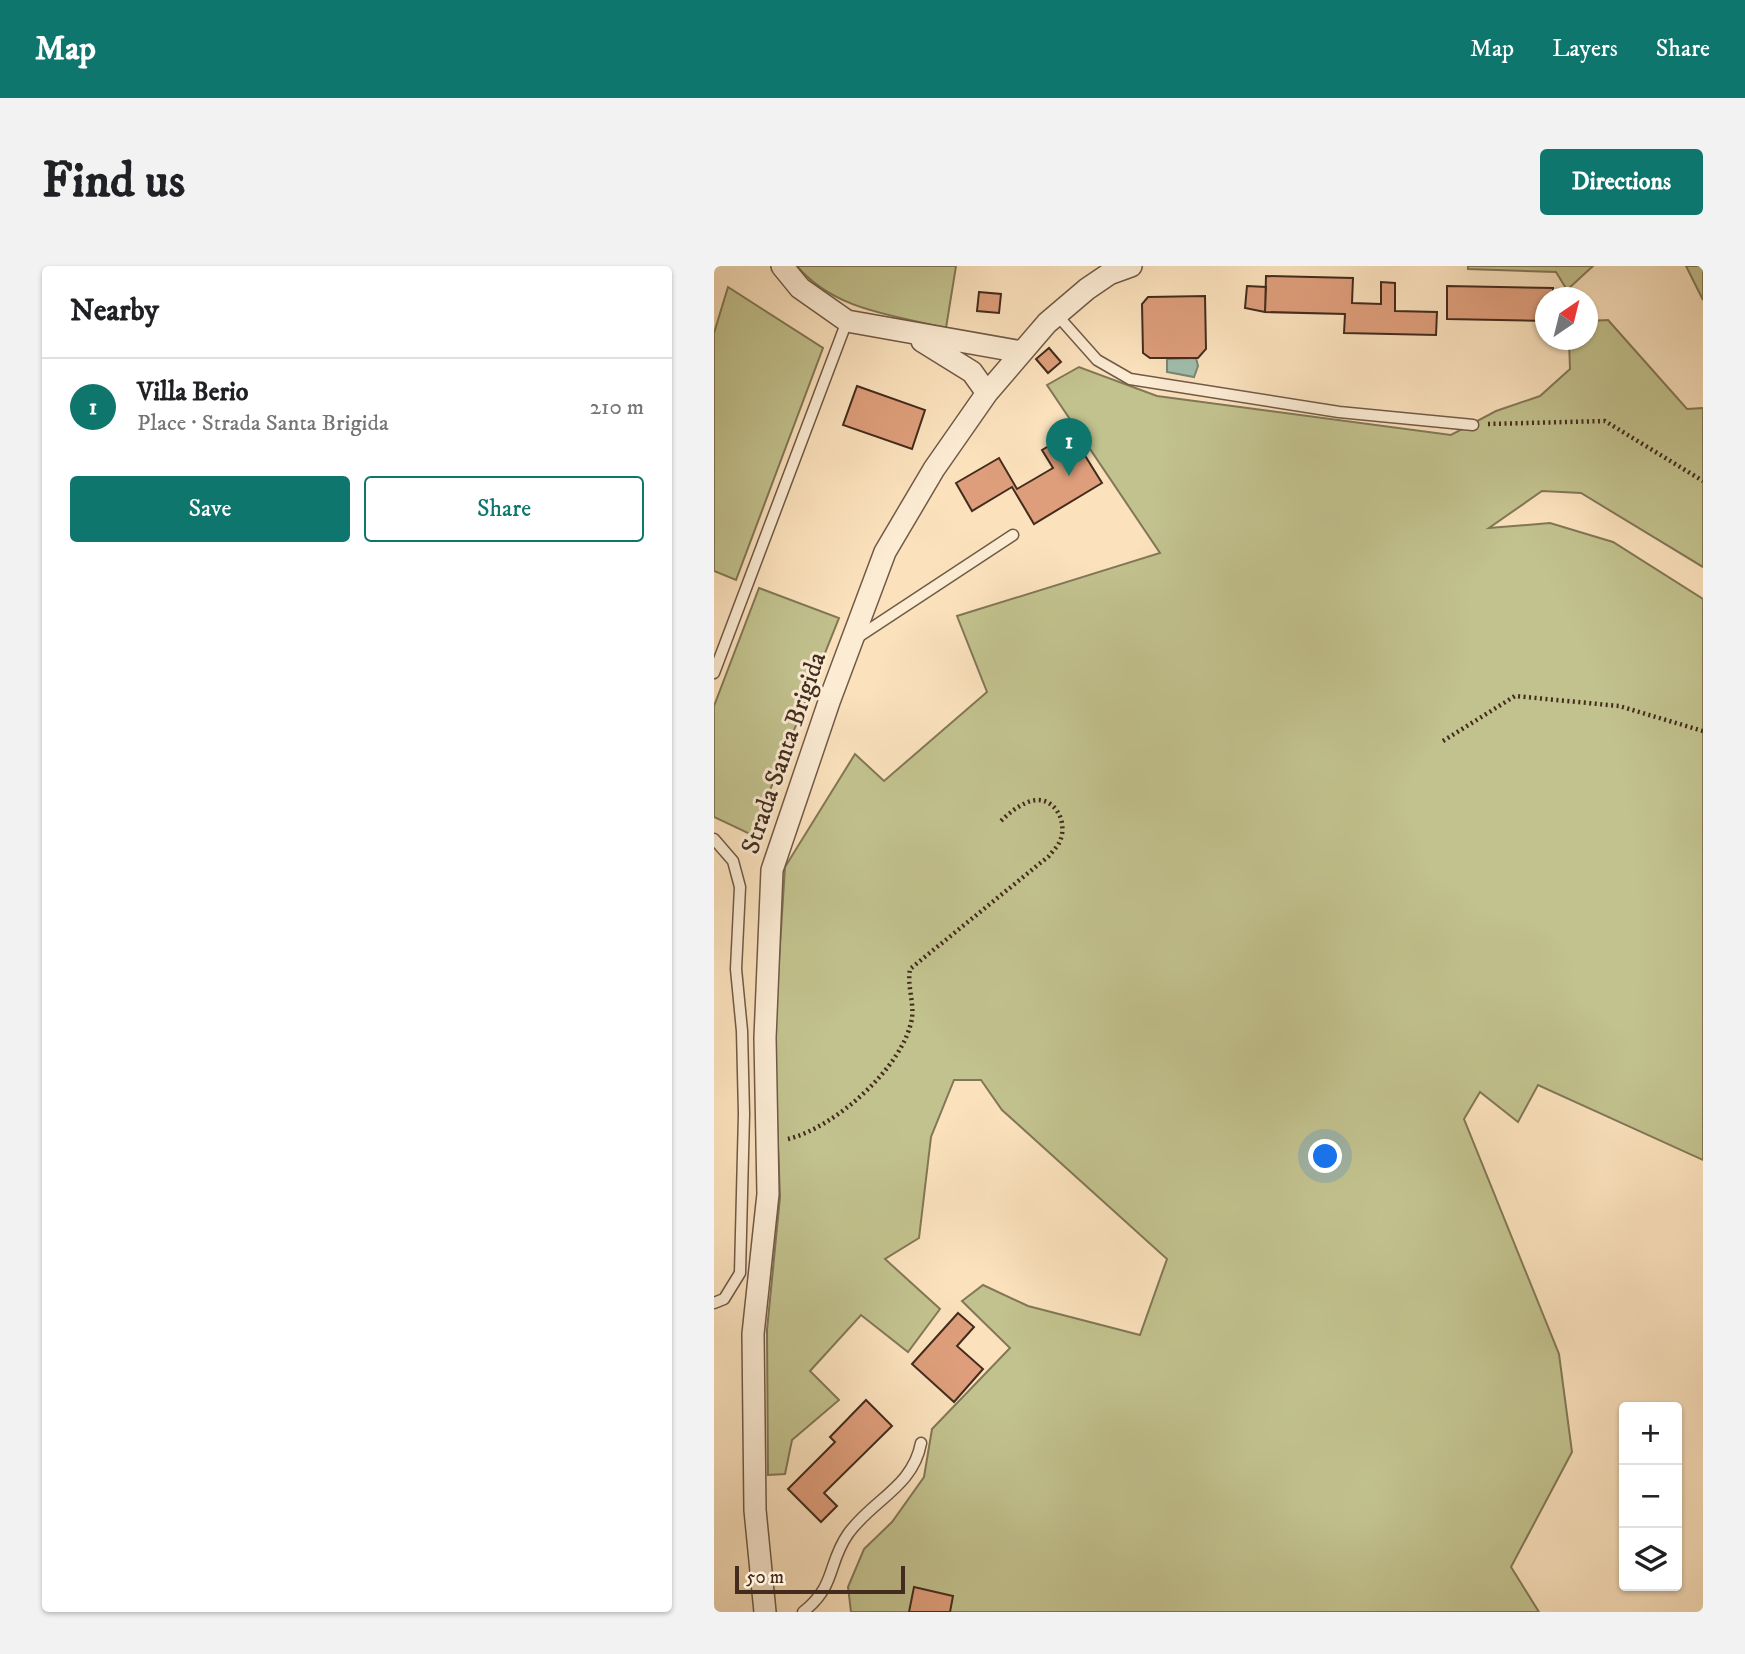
<!DOCTYPE html>
<html lang="en">
<head>
<meta charset="utf-8">
<style>
	:root { --surface:#fff; --page:#f2f2f2; --text:#202124; --muted:#757577; --line:#e0e0e0; --accent:#0f766e }
	body { margin:0; font-family:"IM FELL DW Pica",serif; background:var(--page); color:var(--text) }
	.controls { position:absolute; right:21px; bottom:21px; display:grid; overflow:hidden; border-radius:7px; box-shadow:0 2px 5px #0004 }
	.controls button { width:63px; height:63px; display:grid; place-items:center; padding:0; border:0; border-bottom:2px solid var(--line); background:var(--surface); color:var(--text); font:35px sans-serif }
	.compass { position:absolute; left:821px; top:21px; width:63px; height:63px; border-radius:50%; background:var(--surface); box-shadow:0 2px 5px #0004; rotate:35deg }
	.scale { position:absolute; left:21px; bottom:18px; width:170px; box-sizing:border-box; padding-left:7px; border:4px solid #432c1e; border-top:0; font-size:19px; line-height:24px; white-space:nowrap; color:#432c1e; -webkit-text-stroke:5px #fcecd4; paint-order:stroke }
	.you { position:absolute; left:612px; top:891px; width:24px; height:24px; margin:-18px; border:5px solid #fff; border-radius:50%; background:#1a73e8; box-shadow:0 0 0 10px #1a73e833 }
	.badge { display:grid; place-items:center; width:46px; height:46px; border-radius:50%; background:var(--accent); color:#fff; font-size:23px; font-weight:700 }
	.pin { position:absolute; translate:-50% -58px; filter:drop-shadow(0 2px 4px #0008) }
	.pin::after { content:''; position:absolute; top:37px; width:24px; height:21px; background:inherit; clip-path:polygon(0 0,100% 0,50% 100%) }
	.list { margin:0; padding:0; list-style:none }
	h2 { display:flex; justify-content:space-between; align-items:center; height:91px; margin:0; padding:0 28px; font-size:30px }
	h2 small { font-size:23px; font-weight:400; color:var(--muted) }
	.list li { display:grid; grid-template-columns:46px 1fr auto; gap:21px; align-items:center; box-sizing:border-box; height:98px; padding:0 28px; border-top:2px solid var(--line) }
	.list b { display:block; font-size:26px; white-space:nowrap }
	.list p { margin:0; font-size:23px; white-space:nowrap; color:var(--muted) }
	.list em { font-size:23px; font-style:normal; color:var(--muted) }
	.actions { display:flex; gap:14px; padding:21px 28px }
	.actions a { flex:1; padding:16px 0; border:2px solid var(--accent); border-radius:7px; text-align:center; font-size:24px; color:var(--accent) }
	.actions .main { background:var(--accent); color:#fff }
	.icon { flex:none; width:38px; height:38px; fill:none; stroke:currentColor; stroke-width:2; stroke-linecap:round; stroke-linejoin:round }
	.map { position:relative; flex:none; width:989px; height:1346px; overflow:hidden; border-radius:7px }
	header { display:flex; align-items:center; gap:42px; box-sizing:border-box; height:98px; padding:0 35px; background:var(--accent); color:#fff }
	header strong { font-size:33px }
	nav { display:flex; gap:38px; margin-inline-start:auto; font-size:24px }
	.intro { display:flex; align-items:center; justify-content:space-between; box-sizing:border-box; height:168px; padding:0 42px }
	h1 { margin:0; font-size:49px }
	.button { padding:18px 32px; border-radius:7px; background:var(--accent); color:#fff; font-size:24px; font-weight:700 }
	main { display:flex; gap:42px; padding:0 42px }
	aside { flex:1; background:var(--surface); border-radius:7px; box-shadow:0 2px 5px #0004 }
	.map>svg:first-child { display:block }
	.green { fill:#c2c28e; stroke:#827756; stroke-width:2 }
	.water { fill:#9fbead; stroke:#7a8474; stroke-width:2 }
	.building { fill:#de9e7b; stroke:#432c1e; stroke-width:2 }
	.lines { fill:none; stroke-linecap:round; stroke-linejoin:round }
	.service-casing { stroke:#715a46; stroke-width:13 }
	.minor-casing { stroke:#715a46; stroke-width:24 }
	.path { stroke:#432c1e; stroke-width:4.5; stroke-dasharray:2 3.5; stroke-linecap:butt }
	.service { stroke:#fcecd4; stroke-width:10 }
	.minor { stroke:#fcecd4; stroke-width:21 }
	.labels { text-anchor:middle; dominant-baseline:central; stroke-width:6; stroke-linejoin:round; paint-order:stroke }
	.street-label { font-size:26px; fill:#432c1e; stroke:#fcecd4 }
</style>
</head>
<body>
<header>
<strong>Map</strong>
<nav><a>Map</a><a>Layers</a><a>Share</a></nav>
</header>
<div class="intro"><h1>Find us</h1><a class="button">Directions</a></div>
<main>
<aside>
<h2>Nearby<small></small></h2>
<ul class="list">
<li><span class="badge">1</span><div><b>Villa Berio</b><p>Place · Strada Santa Brigida</p></div><em>210 m</em></li>
</ul>
<div class="actions"><a class="main">Save</a><a>Share</a></div>
</aside>
<div class="map">
<svg width="989" height="1346" viewBox="0 0 989 1346">
	<rect width="100%" height="100%" fill="#fbe2bd"/>
	<filter id="stains"><feTurbulence type="fractalNoise" baseFrequency=".00286" numOctaves="4"/><feColorMatrix values="0 0 0 0 .2 0 0 0 0 .09 0 0 0 0 .02 0 0 0 .5 -.17"/></filter>
	<radialGradient id="worn" r=".72"><stop offset=".6" stop-color="#630" stop-opacity="0"/><stop offset="1" stop-color="#630" stop-opacity=".3"/></radialGradient>
	<!-- green -->
	<path class="green" d="M83,0H242L232,62C179,49 120,44 83,0Z
		M754,0H879L853,24L842,6L754,3Z
		M972,0H989V34Z
		M14,21L109,82L22,314L0,305V67Z
		M894,54L973,143L989,142V301L867,227L828,225L775,262L836,257L899,276L989,333V894L824,819L804,856L766,826L750,853L845,1088L858,1186L797,1301L825,1346H137L134,1321L150,1283L178,1256L210,1211L218,1163L296,1082L248,1035L269,1019L314,1040L426,1069L453,993L288,844L267,814H240L217,871L205,972L171,993L226,1043L194,1086L147,1049L96,1105L125,1134L78,1174L71,1208L54,1209L53,1064L66,931L60,774L71,601L141,488L170,515L273,426L243,350L446,287L333,119L365,101L443,130L737,169L782,145L826,130L856,103L855,74H874V55Z
		M45,322L125,352L38,569L0,551V440Z"/>
	<!-- water -->
	<path class="water" d="M482,92L484,100L480,111L453,106V93Z"/>
	<!-- building -->
	<path class="building" d="M552,10L639,12L638,37L667,38V16L681,17V45L723,46L722,69L630,67L631,48L551,46Z
		M533,20L552,21L551,46L531,42Z
		M733,20L839,22V32H832V55L733,53Z
		M265,26L287,28L285,47L263,45Z
		M491,30L492,83L484,92H436L429,87L428,38L434,31Z
		M335,82L347,96L334,107L322,93Z
		M143,120L211,144L198,183L129,159Z
		M357,167L388,217L320,258L298,221L258,245L242,217L285,192L303,223L339,202L328,184Z
		M244,1047L260,1061L243,1080L269,1103L240,1136L198,1098Z
		M152,1134L178,1160L110,1227L123,1240L107,1256L74,1223L121,1176L116,1171Z
		M200,1321L239,1330L236,1346H195Z"/>
	<g class="lines">
		<!-- service casing -->
		<g class="service-casing">
			<path id="service" d="M343,49L383,94L416,113L625,146L759,159
				M141,373L299,269
				M0,407L133,55
				M0,573L19,595L26,621L22,703L28,765L30,848L26,1007L10,1033L0,1037
				M89,1346C123,1319 113,1298 134,1268C158,1234 199,1221 207,1177"/>
		</g>
		<!-- minor casing -->
		<g class="minor-casing">
			<path id="minor" d="M68,0L86,22L133,55L308,86
				M208,75L258,106L273,127
				M51,1346L41,1244L39,1068L54,928L51,772L58,604L116,433L171,286L220,203L273,127L333,57L373,23L395,8L417,0"/>
		</g>
		<!-- path -->
		<path class="path" d="M774,158L891,155L989,215
			M729,475L801,430L905,440L989,465
			M74,873C120,862 190,801 198,752C200,735 193,720 196,703L335,590C338,586 343,581 345,577C356,556 339,526 314,536C304,540 295,547 287,555"/>
		<!-- service -->
		<use href="#service" class="service"/>
		<!-- minor -->
		<use href="#minor" class="minor"/>
	</g>
	<g class="labels">
		<!-- street labels -->
		<g class="street-label">
			<text transform="translate(70 487) rotate(-71)">Strada Santa Brigida</text>
		</g>
	</g>
	<rect width="100%" height="100%" filter="url(#stains)"/>
	<rect width="100%" height="100%" fill="url(#worn)"/>
</svg>
<div class="controls">
<button>+</button>
<button>−</button>
<button><svg class="icon" aria-label="layers" viewBox="0 0 24 24"><path d="M12 4l9 5-9 5-9-5zM3 14l9 5 9-5"/></svg></button>
</div>
<svg class="compass" viewBox="-18 -18 36 36"><path d="M0-13l5 13h-10z" fill="#e53935"/><path d="M0 13l5-13h-10z" fill="#757577"/></svg>
<div class="scale">50 m</div>
<div class="you"></div>
<div class="pin badge" style="left:355px;top:210px">1</div>
</div>
</main>
</body>
</html>
